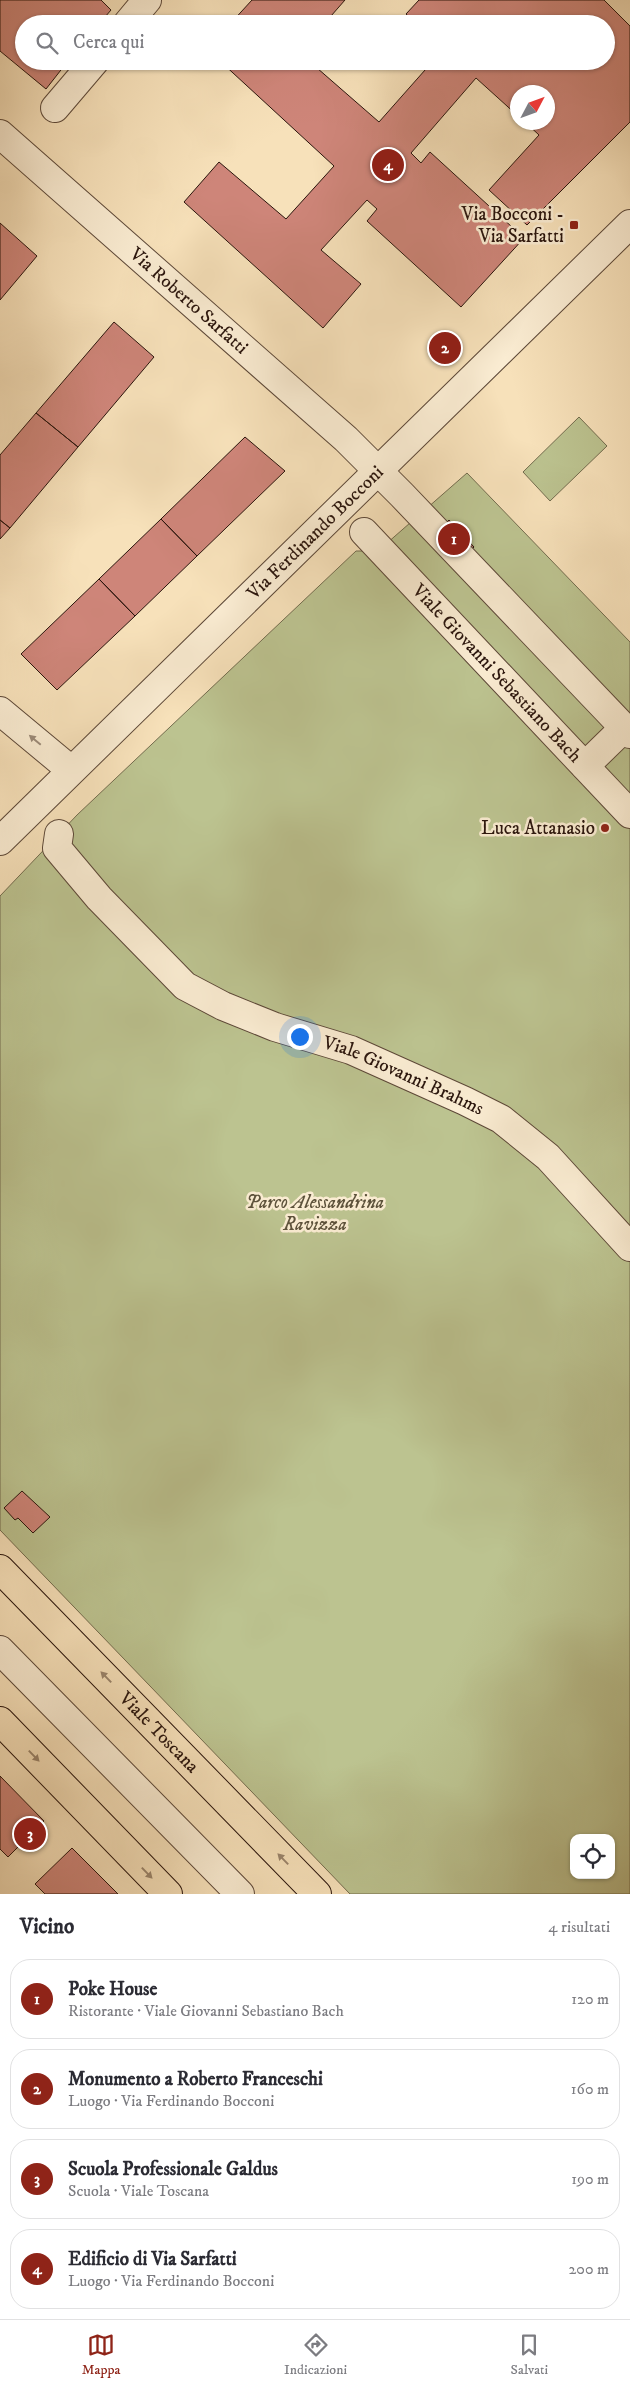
<!DOCTYPE html>
<html lang="it">
<head>
<meta charset="utf-8">
<style>
	:root { --surface:#fff; --page:#f2f2f3; --text:#2b2b33; --muted:#7c7c81; --line:#e1e1e2; --accent:#8f2418 }
	body { margin:0; font-family:"IM FELL DW Pica",serif; background:var(--page); color:var(--text) }
	.controls { position:absolute; right:15px; bottom:15px; display:grid; overflow:hidden; border-radius:10px; box-shadow:0 1px 4px #0004 }
	.controls button { width:45px; height:45px; display:grid; place-items:center; padding:0; border:0; border-bottom:1px solid var(--line); background:var(--surface); color:var(--text); font:25px sans-serif }
	.compass { position:absolute; left:510px; top:85px; width:45px; height:45px; border-radius:50%; background:var(--surface); box-shadow:0 1px 4px #0004; rotate:49deg }
	.you { position:absolute; left:299px; top:1036px; width:18px; height:18px; margin:-12px; border:4px solid #fff; border-radius:50%; background:#1a73e8; box-shadow:0 0 0 8px #1a73e833 }
	.badge { display:grid; place-items:center; width:32px; height:32px; border-radius:50%; background:var(--accent); color:#fff; font-size:16px; font-weight:700 }
	.pin { position:absolute; translate:-50% -50%; border:2px solid #fff; box-shadow:0 1px 5px #0006 }
	.list { margin:0; padding:0; list-style:none }
	h2 { display:flex; justify-content:space-between; align-items:center; height:65px; margin:0; padding:0 20px; font-size:21px }
	h2 small { font-size:16px; font-weight:400; color:var(--muted) }
	.list li { display:grid; grid-template-columns:32px 1fr auto; gap:15px; align-items:center; box-sizing:border-box; height:80px; margin:0 10px 10px; padding:0 10px; border:1px solid var(--line); border-radius:20px }
	.list b { display:block; font-size:19px; white-space:nowrap }
	.list p { margin:0; font-size:16px; white-space:nowrap; color:var(--muted) }
	.list em { font-size:16px; font-style:normal; color:var(--muted) }
	.icon { flex:none; width:28px; height:28px; fill:none; stroke:currentColor; stroke-width:2; stroke-linecap:round; stroke-linejoin:round }
	.map { position:relative; flex:none; width:630px; height:1894px; overflow:hidden }
	.search { position:absolute; background:var(--surface); box-shadow:0 1px 4px #0004; left:15px; right:15px; top:15px; height:55px; display:flex; align-items:center; gap:12px; box-sizing:border-box; padding:0 18px; border-radius:28px; color:var(--muted); font-size:19px }
	.sheet { height:425px; background:var(--surface) }
	nav { display:flex; justify-content:space-around; align-items:center; box-sizing:border-box; height:70px; border-top:1px solid var(--line); background:var(--surface); font-size:14px; color:var(--muted) }
	nav a { display:grid; justify-items:center; gap:2px }
	nav .on { color:var(--accent) }
	.map>svg:first-child { display:block }
	.green { fill:#bcc390; stroke:#736c4e; fill-rule:evenodd }
	.building { fill:#ce8579; stroke:#2a150d }
	.lines { fill:none; stroke-linecap:round; stroke-linejoin:round }
	.minor-casing { stroke:#5d4838; stroke-width:30 }
	.major-casing { stroke:#2a150d; stroke-width:30 }
	.minor { stroke:#faecd2; stroke-width:28 }
	.major { stroke:#f7e1ba; stroke-width:28 }
	.oneway { fill:#9c8b79 }
	.oneway2 { fill:#9b856c }
	.poi-dot { fill:#8f2418; stroke:#faecd2; stroke-width:2 }
	.labels { text-anchor:middle; dominant-baseline:central; stroke-width:5; stroke-linejoin:round; paint-order:stroke }
	.poi-label { font-size:19px; fill:#2a150d; stroke:#faecd2; text-anchor:end }
	.street-label { font-size:19px; fill:#2a150d; stroke:#faecd2 }
	.park-label { font-size:19px; font-style:italic; fill:#5d523b; stroke:#faecd2 }
</style>
</head>
<body>
<div class="map">
<svg width="630" height="1894" viewBox="0 0 630 1894">
	<rect width="100%" height="100%" fill="#f7e1ba"/>
	<filter id="stains"><feTurbulence type="fractalNoise" baseFrequency=".004" numOctaves="4"/><feColorMatrix values="0 0 0 0 .2 0 0 0 0 .09 0 0 0 0 .02 0 0 0 .5 -.17"/></filter>
	<radialGradient id="worn" r=".72"><stop offset=".6" stop-color="#630" stop-opacity="0"/><stop offset="1" stop-color="#630" stop-opacity=".3"/></radialGradient>
	<!-- green -->
	<path class="green" d="M579,417L607,446L550,501L523,472Z
		M467,473L630,642V1894H350L0,1530V896L77,815L356,551H378ZM574,1838H611V1875H574Z"/>
	<!-- building -->
	<path class="building" d="M0,0H101L111,10L99,24H24V61H68L46,89L0,51Z
		M252,0H345L324,24H230Z
		M419,0H604L630,26V122L527,225L489,190L539,135L525,122H548V92H518V116L476,78L411,153L421,163L430,152L524,238L461,307L367,221L377,209L367,200L321,250L361,284L323,328L184,202L219,162L286,219L334,166L220,61H309L379,122L433,61H606V24H417L406,14Z
		M0,223L37,256L0,300Z
		M114,322L154,357L78,447L36,413Z
		M36,413L78,447L10,528L0,520V455Z
		M245,437L285,471L197,556L161,519Z
		M161,519L197,556L135,616L99,579Z
		M0,520L10,528L0,539Z
		M449,520L474,547L464,557L438,531Z
		M99,579L135,616L57,690L21,654Z
		M22,1491L50,1517L33,1533L18,1518L15,1520L4,1508Z
		M0,1776L44,1821L8,1857L0,1849Z
		M72,1848L118,1894H45L35,1884Z"/>
	<g class="lines">
		<!-- minor casing -->
		<g class="minor-casing">
			<g id="minor">
				<path d="M127,24L147,0"/>
				<path d="M55,108L95,61"/>
				<path id="s1" d="M0,134L346,439L402,495L630,734"/>
				<path id="s2" d="M364,532L630,814"/>
				<path d="M0,711L71,770"/>
				<path d="M585,766L624,728"/>
				<path id="s3" d="M59,834L57,848L99,898L185,986L223,1006L275,1027L351,1050L465,1101L501,1119L548,1157L630,1247"/>
				<path id="s4" d="M0,841L630,224"/>
				<path d="M0,1650L240,1894"/>
			</g>
		</g>
		<!-- major casing -->
		<g class="major-casing">
			<g id="major">
				<path id="s5" d="M0,1569L317,1894"/>
				<path d="M0,1721L168,1894"/>
			</g>
		</g>
		<!-- minor -->
		<use href="#minor" class="minor"/>
		<!-- major -->
		<use href="#major" class="major"/>
	</g>
	<!-- one-way arrows -->
	<defs><path id="oneway-solid" d="M-6-.8H1V-3.2L6.5 0L1 3.2V.8H-6Z" transform="scale(1.25)"/></defs>
	<use class="oneway" href="#oneway-solid" transform="translate(35 740) rotate(-140)"/>
	<g class="oneway2">
		<use href="#oneway-solid" transform="translate(106 1677) rotate(-134)"/>
		<use href="#oneway-solid" transform="translate(34 1756) rotate(46)"/>
		<use href="#oneway-solid" transform="translate(283 1859) rotate(-134)"/>
		<use href="#oneway-solid" transform="translate(147 1873) rotate(46)"/>
	</g>
	<!-- markers -->
	<g class="poi-dot">
		<rect x="569" y="220" width="10" height="10" rx="2.5"/>
		<circle cx="605" cy="828" r="5"/>
	</g>
	<g class="labels">
		<!-- poi labels -->
		<g class="poi-label">
			<text x="564" y="214">Via Bocconi -<tspan x="564" dy="22">Via Sarfatti</tspan></text>
			<text x="595" y="828">Luca Attanasio</text>
		</g>
		<!-- street labels -->
		<g class="street-label">
			<text stroke="none"><textPath href="#s1" startOffset="252">Via Roberto Sarfatti</textPath></text>
			<text stroke="none"><textPath href="#s4" startOffset="441">Via Ferdinando Bocconi</textPath></text>
			<text stroke="none"><textPath href="#s2" startOffset="194">Viale Giovanni Sebastiano Bach</textPath></text>
			<text stroke="none"><textPath href="#s3" startOffset="439">Viale Giovanni Brahms</textPath></text>
			<text stroke="none"><textPath href="#s5" startOffset="228">Viale Toscana</textPath></text>
		</g>
		<!-- park labels -->
		<g class="park-label">
			<text x="315" y="1202">Parco Alessandrina<tspan x="315" dy="22">Ravizza</tspan></text>
		</g>
	</g>
	<rect width="100%" height="100%" filter="url(#stains)"/>
	<rect width="100%" height="100%" fill="url(#worn)"/>
</svg>
<div class="controls">
<button><svg class="icon" aria-label="locate" viewBox="0 0 24 24"><circle cx="12" cy="12" r="6"/><path d="M12 2v4M12 18v4M2 12h4M18 12h4"/></svg></button>
</div>
<svg class="compass" viewBox="-18 -18 36 36"><path d="M0-13l5 13h-10z" fill="#e53935"/><path d="M0 13l5-13h-10z" fill="#7c7c81"/></svg>
<div class="you"></div>
<div class="pin badge" style="left:454px;top:539px">1</div>
<div class="pin badge" style="left:445px;top:348px">2</div>
<div class="pin badge" style="left:30px;top:1834px">3</div>
<div class="pin badge" style="left:388px;top:165px">4</div>
<div class="search"><svg class="icon" aria-label="search" viewBox="0 0 24 24"><circle cx="10" cy="10" r="6"/><path d="M15 15l6 6"/></svg>Cerca qui</div>
</div>
<section class="sheet">
<h2>Vicino<small>4 risultati</small></h2>
<ul class="list">
<li><span class="badge">1</span><div><b>Poke House</b><p>Ristorante · Viale Giovanni Sebastiano Bach</p></div><em>120 m</em></li>
<li><span class="badge">2</span><div><b>Monumento a Roberto Franceschi</b><p>Luogo · Via Ferdinando Bocconi</p></div><em>160 m</em></li>
<li><span class="badge">3</span><div><b>Scuola Professionale Galdus</b><p>Scuola · Viale Toscana</p></div><em>190 m</em></li>
<li><span class="badge">4</span><div><b>Edificio di Via Sarfatti</b><p>Luogo · Via Ferdinando Bocconi</p></div><em>200 m</em></li>
</ul>
</section>
<nav>
<a class="on"><svg class="icon" aria-label="map" viewBox="0 0 24 24"><path d="M3 6l6-2 6 2 6-2v14l-6 2-6-2-6 2zM9 4v14M15 6v14"/></svg>Mappa</a>
<a><svg class="icon" aria-label="directions" viewBox="0 0 24 24"><path d="M12 3l9 9-9 9-9-9zM9 14v-3h6M13 9l2 2-2 2"/></svg>Indicazioni</a>
<a><svg class="icon" aria-label="saved" viewBox="0 0 24 24"><path d="M7 4h10v16l-5-4-5 4z"/></svg>Salvati</a>
</nav>
</body>
</html>
